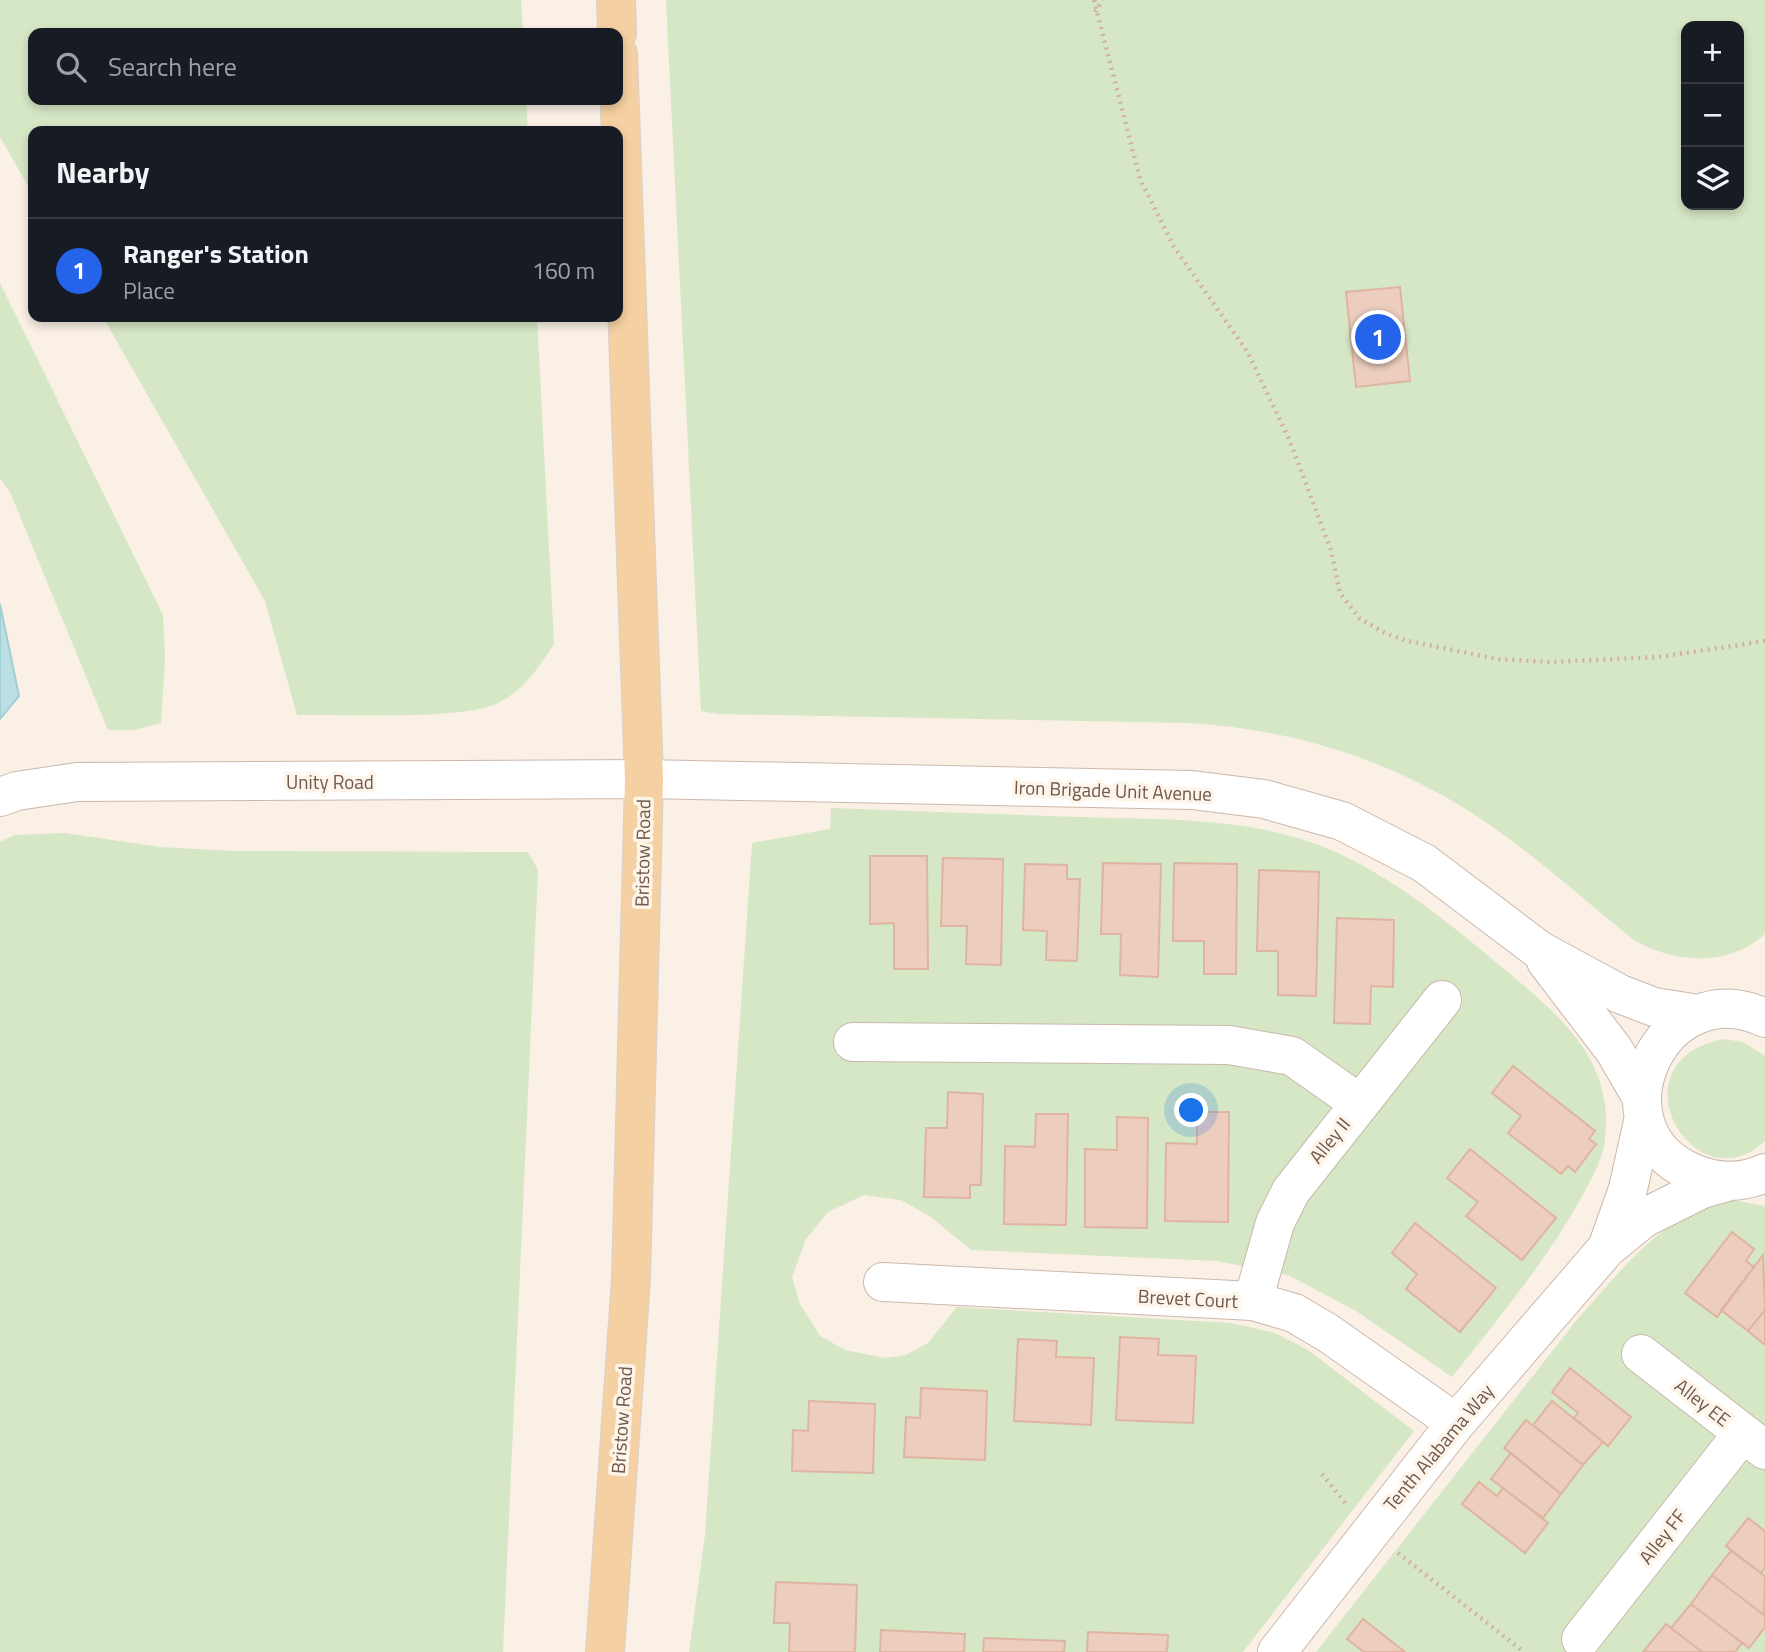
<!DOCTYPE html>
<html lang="en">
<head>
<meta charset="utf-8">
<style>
	:root { --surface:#171b24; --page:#242831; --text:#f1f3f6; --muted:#9ea1a6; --line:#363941; --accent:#2563eb }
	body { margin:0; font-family:"Titillium Web",sans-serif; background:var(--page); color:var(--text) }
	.controls { position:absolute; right:21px; top:21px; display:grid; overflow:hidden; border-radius:14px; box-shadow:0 4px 10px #0003 }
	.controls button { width:63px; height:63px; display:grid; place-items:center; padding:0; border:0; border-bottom:2px solid var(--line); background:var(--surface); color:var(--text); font:35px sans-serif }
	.you { position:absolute; left:1192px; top:1111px; width:24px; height:24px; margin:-18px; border:5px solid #fff; border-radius:50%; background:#1a73e8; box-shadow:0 0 0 10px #1a73e833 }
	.badge { display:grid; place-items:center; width:46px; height:46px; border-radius:50%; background:var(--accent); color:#fff; font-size:23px; font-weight:700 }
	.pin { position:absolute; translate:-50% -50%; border:4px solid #fff; box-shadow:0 2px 7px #0006 }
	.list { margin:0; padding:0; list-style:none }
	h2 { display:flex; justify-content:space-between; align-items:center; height:91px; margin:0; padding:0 28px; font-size:30px }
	h2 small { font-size:23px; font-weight:400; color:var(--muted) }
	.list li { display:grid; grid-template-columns:46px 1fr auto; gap:21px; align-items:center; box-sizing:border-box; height:105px; padding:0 28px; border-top:2px solid var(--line) }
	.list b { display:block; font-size:26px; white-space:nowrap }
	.list p { margin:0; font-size:23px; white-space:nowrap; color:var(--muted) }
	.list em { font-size:23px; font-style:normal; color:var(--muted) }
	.icon { flex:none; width:38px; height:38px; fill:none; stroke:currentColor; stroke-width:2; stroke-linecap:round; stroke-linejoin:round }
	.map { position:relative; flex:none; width:1765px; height:1652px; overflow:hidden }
	.search { position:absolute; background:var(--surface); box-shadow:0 4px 10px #0003; left:28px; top:28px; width:595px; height:77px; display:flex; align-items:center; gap:18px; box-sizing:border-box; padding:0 24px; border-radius:14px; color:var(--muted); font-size:26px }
	.panel { position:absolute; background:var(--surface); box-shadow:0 4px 10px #0003; left:28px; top:126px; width:595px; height:196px; border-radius:14px }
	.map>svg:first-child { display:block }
	.green { fill:#d5e7c4; fill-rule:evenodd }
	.water { fill:#bbdfe2; stroke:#a2cfd3; stroke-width:2 }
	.building { fill:#edcebe; stroke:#dfb4a0; stroke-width:2 }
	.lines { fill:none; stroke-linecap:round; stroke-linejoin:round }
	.minor-casing { stroke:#cbb8ac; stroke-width:40 }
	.major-casing { stroke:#d7d0cd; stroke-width:40 }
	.path { stroke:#d2b1a2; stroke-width:4.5; stroke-dasharray:2 5; stroke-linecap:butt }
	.minor { stroke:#fff; stroke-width:38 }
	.major { stroke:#f4d0a2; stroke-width:38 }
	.labels { text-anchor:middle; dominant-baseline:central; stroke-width:7; stroke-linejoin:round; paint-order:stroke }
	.street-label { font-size:19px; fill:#71574c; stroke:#fdf5ea }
</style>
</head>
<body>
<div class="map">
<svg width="1765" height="1652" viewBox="0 0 1765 1652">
	<rect width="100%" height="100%" fill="#faf0e5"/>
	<!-- green -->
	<path class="green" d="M0,0H521L523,33H33V100H526L528,131H33V195L0,137Z
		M666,0H1765V934C1728,968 1673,963 1634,940C1585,901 1538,858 1487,823C1398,762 1296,729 1188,723L718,714L701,711ZM1686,26H1739V205H1686Z
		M0,283L163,615L165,659L161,723L135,730H108L10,492L0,478Z
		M103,317H537L554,644C539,667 525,689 500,702C466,721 342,714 297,715L265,601Z
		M831,808C914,811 997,814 1080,817C1168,820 1261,816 1342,855C1405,885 1461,933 1515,978C1566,1021 1614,1065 1605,1139C1603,1160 1590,1181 1580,1200C1544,1264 1498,1319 1452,1377L1356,1311L1288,1275L1217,1261L971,1250L931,1217L901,1200L864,1195L828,1212L806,1239L792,1277L800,1304L820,1336L845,1350L885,1358L906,1355L928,1343L957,1307L1231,1323L1275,1333L1308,1350L1414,1431L1243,1652H689L705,1535L752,843L830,829Z
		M65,833L160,847L234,851L528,852L538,870L503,1652H0V842L15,835Z
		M1724,1039L1743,1042L1765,1056V1141C1694,1208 1609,1061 1724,1039Z
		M1732,1200L1765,1206V1652H1316L1576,1321C1611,1282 1647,1234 1696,1211C1707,1206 1721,1204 1732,1200Z"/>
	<!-- water -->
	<path class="water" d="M0,604L19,696L0,719Z"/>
	<!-- building -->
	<path class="building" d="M1400,287L1410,381L1356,387L1346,292Z
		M870,856H927L928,969H894V923L870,924Z
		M943,858L1003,859L1001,965L966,964L967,926H941Z
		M1103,863L1161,864L1158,977L1120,975L1121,934H1101Z
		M1174,863L1237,864L1236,974H1204V941H1173Z
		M1025,864L1067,865V879H1080L1077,961L1046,960L1047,931L1023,930Z
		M1259,870L1319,872L1316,996L1278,995V951H1257Z
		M1337,918L1394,920L1393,987L1371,986L1370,1024L1334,1023Z
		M1513,1066L1595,1131L1589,1139L1596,1144L1575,1172L1568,1166L1561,1174L1508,1133L1521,1116L1492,1093Z
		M948,1092L983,1094L981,1185H970V1198L924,1197L926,1128H947Z
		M1197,1112H1229L1228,1222L1165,1221L1166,1143L1197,1144Z
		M1036,1114H1068L1066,1225L1004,1224L1005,1146L1035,1147Z
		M1117,1117L1148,1118L1147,1228L1085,1227V1149L1117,1150Z
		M1470,1149L1556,1218L1522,1260L1466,1216L1478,1202L1447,1178Z
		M1415,1223L1496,1288L1460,1332L1406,1289L1417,1274L1392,1253Z
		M1732,1232L1754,1249L1746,1261L1754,1267L1717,1317L1685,1293Z
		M1763,1255L1765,1310L1748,1331L1721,1310Z
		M1765,1310V1345L1748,1331Z
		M1120,1337L1159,1339L1158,1355L1196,1356L1193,1423L1116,1420Z
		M1018,1339L1057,1341L1056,1357L1094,1358L1091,1425L1014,1421Z
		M1570,1368L1631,1417L1608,1446L1574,1418L1578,1413L1552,1392Z
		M921,1388L987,1391L985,1460L904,1457L906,1417L920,1418Z
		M809,1401L875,1404L873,1473L792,1471L793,1430L808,1431Z
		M1552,1401L1603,1442L1583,1465L1533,1425Z
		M1526,1420L1583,1465L1561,1494L1504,1448Z
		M1511,1453L1561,1494L1543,1518L1491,1479Z
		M1479,1482L1497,1496L1503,1488L1548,1523L1525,1553L1462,1504Z
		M1748,1518L1765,1531V1568L1761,1573L1726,1546Z
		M1731,1551L1765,1576L1764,1615L1712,1575Z
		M1712,1575L1765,1616V1627L1749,1648L1691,1604Z
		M776,1582L857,1585L855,1652H789L790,1623H774Z
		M1691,1604L1742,1643L1735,1652H1702L1671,1628Z
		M1363,1619L1405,1652H1364L1347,1639Z
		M1666,1624L1671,1628L1702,1652H1643Z
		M881,1630L965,1634L964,1652H880Z
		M1088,1632L1168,1635L1167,1652H1087Z
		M984,1638L1065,1641L1064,1652H983Z"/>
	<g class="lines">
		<!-- minor casing -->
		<g class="minor-casing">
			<path id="minor" d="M0,797L17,791L77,782L644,779L1192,790L1264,799L1342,821L1424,863L1539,950L1620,994L1654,1007L1699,1014
				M1546,961L1614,1050L1642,1098
				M1765,1018C1662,969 1588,1129 1693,1173C1717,1183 1741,1184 1765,1173
				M853,1042L1229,1045L1292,1056L1359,1103
				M1607,1248L1628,1189L1644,1117
				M883,1282L1253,1301L1294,1313L1328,1333L1456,1423
				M1253,1301L1275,1223L1291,1191L1442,1000
				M1641,1354L1765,1450
				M1581,1639L1743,1433
				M1277,1652L1456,1423L1607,1248L1644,1218L1702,1189L1727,1182"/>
		</g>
		<!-- major casing -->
		<g class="major-casing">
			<path id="major" d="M616,0L617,33
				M605,1652L631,1279L644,779L618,54"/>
		</g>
		<!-- path -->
		<path class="path" d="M1094,0L1140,179L1174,247L1248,353L1289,439L1331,550L1340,593L1359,618L1385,633L1408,641L1497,659L1551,662L1659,657L1765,641
			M1095,12L1103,0
			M1322,1474L1346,1504
			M1398,1553L1524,1652"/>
		<!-- minor -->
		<use href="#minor" class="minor"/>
		<!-- major -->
		<use href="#major" class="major"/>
	</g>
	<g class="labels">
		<!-- street labels -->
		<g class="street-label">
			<text x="330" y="781">Unity Road</text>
			<text transform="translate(1113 790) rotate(2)">Iron Brigade Unit Avenue</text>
			<text transform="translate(642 853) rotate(-89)">Bristow Road</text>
			<text transform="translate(1329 1140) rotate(-51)">Alley II</text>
			<text transform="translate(1188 1298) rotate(3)">Brevet Court</text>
			<text transform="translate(1703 1402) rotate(38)">Alley EE</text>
			<text transform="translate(621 1420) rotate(-86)">Bristow Road</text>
			<text transform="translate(1438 1447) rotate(-50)">Tenth Alabama Way</text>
			<text transform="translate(1662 1536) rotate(-52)">Alley FF</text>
		</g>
	</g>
</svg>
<div class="controls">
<button>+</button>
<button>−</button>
<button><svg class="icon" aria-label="layers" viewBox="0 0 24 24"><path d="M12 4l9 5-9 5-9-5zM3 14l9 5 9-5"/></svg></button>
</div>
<div class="you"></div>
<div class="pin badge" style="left:1378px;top:337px">1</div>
<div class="search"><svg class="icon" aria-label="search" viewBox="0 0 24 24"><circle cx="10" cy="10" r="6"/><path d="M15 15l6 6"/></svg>Search here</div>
<section class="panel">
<h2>Nearby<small></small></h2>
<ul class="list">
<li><span class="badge">1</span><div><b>Ranger's Station</b><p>Place</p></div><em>160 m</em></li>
</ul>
</section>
</div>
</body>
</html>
